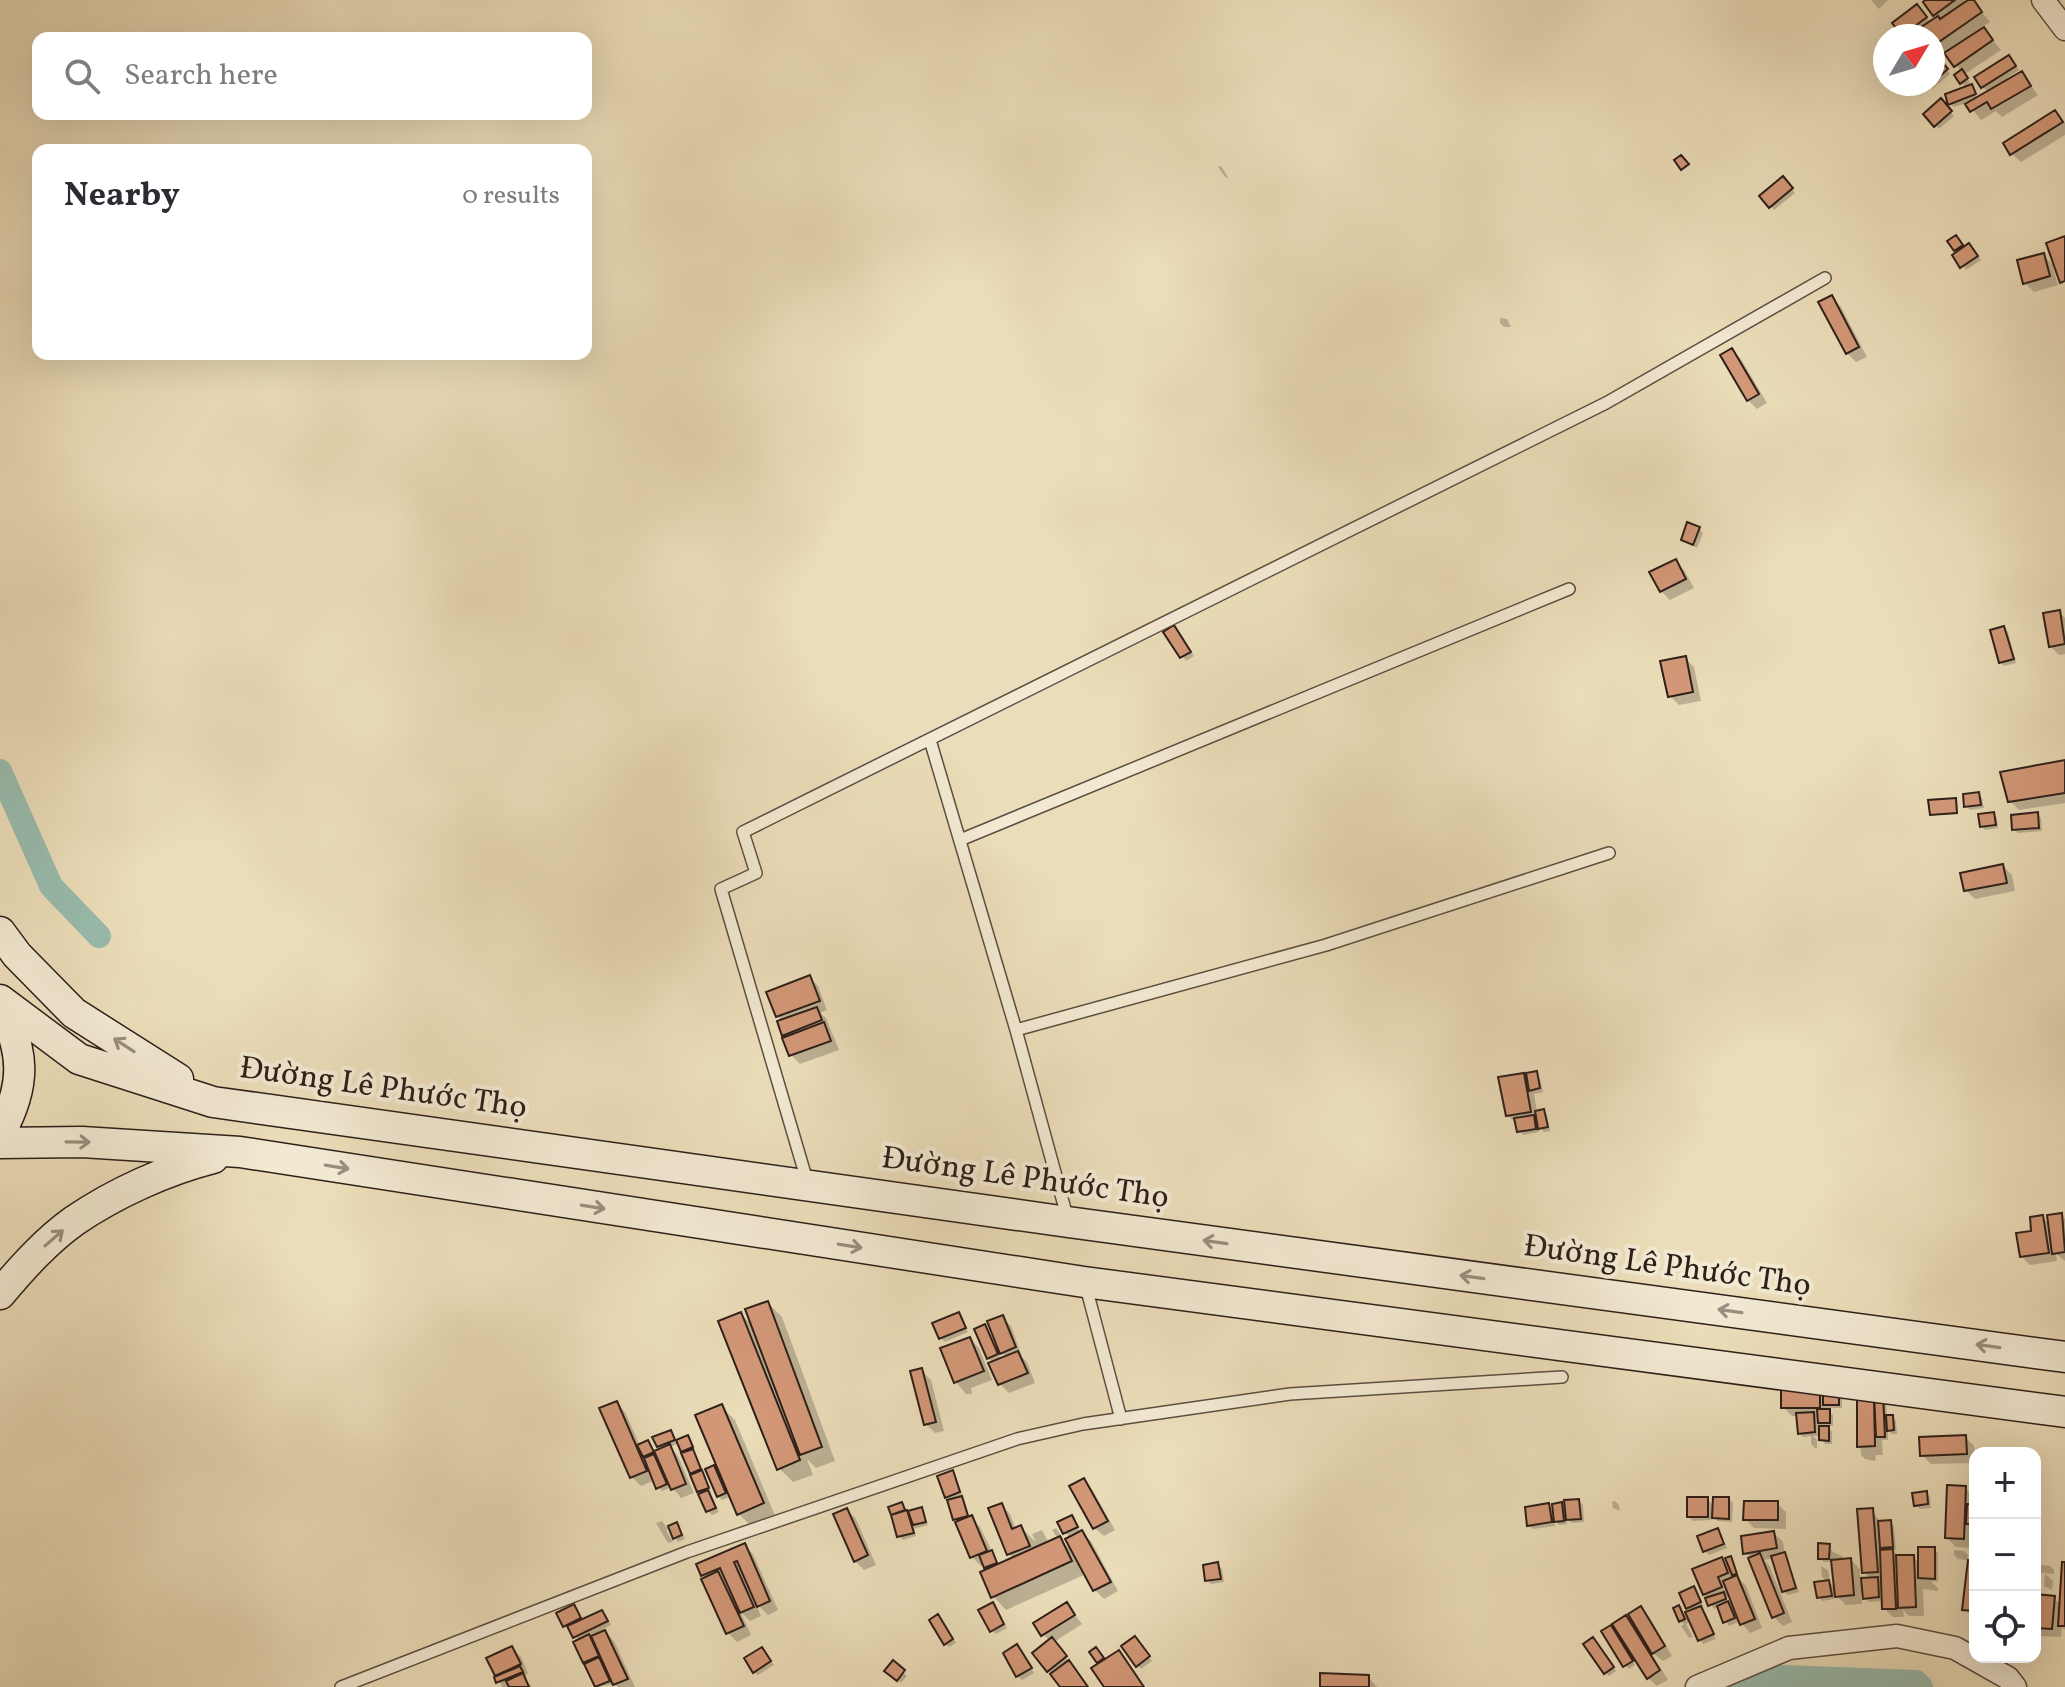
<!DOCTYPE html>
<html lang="en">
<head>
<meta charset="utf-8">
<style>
	:root { --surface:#fff; --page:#f7f7f7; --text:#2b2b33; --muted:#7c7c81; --line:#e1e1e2 }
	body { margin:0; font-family:Vollkorn,serif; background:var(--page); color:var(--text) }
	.controls { position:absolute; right:24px; bottom:24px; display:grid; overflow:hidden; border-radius:16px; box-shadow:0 8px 32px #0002 }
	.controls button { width:72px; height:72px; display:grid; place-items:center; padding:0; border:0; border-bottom:2px solid var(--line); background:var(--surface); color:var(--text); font:40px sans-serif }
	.compass { position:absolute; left:1873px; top:24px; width:72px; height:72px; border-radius:50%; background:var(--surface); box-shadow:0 8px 32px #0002; rotate:52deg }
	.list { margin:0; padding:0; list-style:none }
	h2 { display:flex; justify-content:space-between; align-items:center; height:104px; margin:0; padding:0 32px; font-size:34px }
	h2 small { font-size:26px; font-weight:400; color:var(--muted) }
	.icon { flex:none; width:44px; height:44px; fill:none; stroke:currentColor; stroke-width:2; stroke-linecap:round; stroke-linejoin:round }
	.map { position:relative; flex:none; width:2065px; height:1687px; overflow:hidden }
	.search { position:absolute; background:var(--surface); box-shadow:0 8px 32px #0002; left:32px; top:32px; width:560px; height:88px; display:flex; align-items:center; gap:20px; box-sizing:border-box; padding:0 28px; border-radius:16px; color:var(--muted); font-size:30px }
	.panel { position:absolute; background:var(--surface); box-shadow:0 8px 32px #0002; left:32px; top:144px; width:560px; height:216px; border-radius:16px }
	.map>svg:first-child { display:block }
	.shadow { fill:#0003; fill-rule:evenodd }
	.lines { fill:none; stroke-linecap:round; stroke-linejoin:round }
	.canal { stroke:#98bcae; stroke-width:24 }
	.building { fill:#d39878; stroke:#2d1f19; stroke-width:2 }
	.lane-casing { stroke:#5c4e41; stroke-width:14 }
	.street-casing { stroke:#5c4e41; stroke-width:25 }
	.secondary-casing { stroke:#2d1f19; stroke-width:33 }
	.lane { stroke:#f2e9d2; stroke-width:11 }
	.street { stroke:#f2e9d2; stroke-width:22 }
	.secondary { stroke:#f2e9d2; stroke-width:30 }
	.oneway { stroke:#998e7f }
	.labels { text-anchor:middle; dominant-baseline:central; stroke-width:8; stroke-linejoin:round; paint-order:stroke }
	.street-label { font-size:32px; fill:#2d1f19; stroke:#f2e9d2 }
</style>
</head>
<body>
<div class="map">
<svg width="2065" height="1687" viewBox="0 0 2065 1687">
	<rect width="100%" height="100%" fill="#ebddb9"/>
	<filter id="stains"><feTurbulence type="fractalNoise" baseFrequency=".0025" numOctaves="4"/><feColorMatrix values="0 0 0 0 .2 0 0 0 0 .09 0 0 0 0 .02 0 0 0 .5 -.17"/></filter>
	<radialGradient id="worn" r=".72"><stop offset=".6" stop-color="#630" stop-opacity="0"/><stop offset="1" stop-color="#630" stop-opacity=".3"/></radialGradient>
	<!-- shadow -->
	<path class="shadow" d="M1871,0H1888L1879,9Z
		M1929,0H1964L1966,4L1972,0L1990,22L1982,27L2001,50L1965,74L1970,83L1965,86L1961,82L1962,72L1946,52L1941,56L1933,48V36H1925L1920,29L1911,36H1904L1895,24L1921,10L1931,23L1938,18L1926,2Z
		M2009,57L2019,70L2007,78L2009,81L2022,74L2038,95L2002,117L1996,111L1981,120L1967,103L1954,107L1950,104L1971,87L1978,99L1989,93L1982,86Z
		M1938,60L1950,74L1932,89L1928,84H1933V64Z
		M1941,101L1954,116L1939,129L1926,114Z
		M2055,113L2065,123V135L2021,162L2012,154Z
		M1221,166L1228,177L1226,178L1218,167Z
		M1783,179L1795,193L1774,210L1762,196Z
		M1960,242L1964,248L1973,249L1981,260L1966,270L1955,250Z
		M2043,255L2052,264L2058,285L2034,292L2025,283Z
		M1832,298L1841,307L1867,357L1856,362L1847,353Z
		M1500,318L1507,319L1511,327H1504L1500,323Z
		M1732,350L1741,359L1767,403L1757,409L1748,400Z
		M1699,529L1703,533L1697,548L1683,540Z
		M1675,561L1684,570L1694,588L1670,600L1661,591Z
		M2060,613L2065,618V654L2059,655L2050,646Z
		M1174,627L1194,656L1186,661L1166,632Z
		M2004,628L2008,632L2016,663L2004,666L2000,662Z
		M1685,658L1694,667L1701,701L1679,705L1670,696Z
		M2065,762V803L2019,810L2010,801Z
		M1978,794L1982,798L1984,808L1970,810L1966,806Z
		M1993,814L1997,818L1998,828L1985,830L1981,826Z
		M2037,814L2041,818L2042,831L2018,833L2014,829Z
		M2003,866L2012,875L2015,891L1975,899L1966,890Z
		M809,977L818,986L827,1010L820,1013L826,1018L839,1050L800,1064L791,1055L783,1021L777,1016Z
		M1536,1074L1540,1078L1543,1092L1534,1094L1537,1112L1544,1111L1547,1115L1550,1131L1544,1132L1538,1126L1539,1132L1523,1135L1518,1125L1507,1115L1523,1075L1529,1081Z
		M2062,1215L2065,1219V1261L2056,1254L2057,1261L2030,1265L2021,1256L2043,1218L2050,1225Z
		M768,1303L782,1317L835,1461L816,1468L807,1459L813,1475L793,1482L779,1468L741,1314L755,1328Z
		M959,1315L968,1332L945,1342L941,1338Z
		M1002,1317L1011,1326L1022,1357L1027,1362L1035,1383L1009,1393L1000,1384L994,1363L988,1358L984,1327L1001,1360L1006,1357L997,1348L999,1347Z
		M970,1339L979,1348L992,1380L971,1388L972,1394H966L956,1382Z
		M922,1371L931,1380L944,1431L935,1433L926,1424Z
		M1783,1384L1842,1394V1408H1826L1833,1415V1426H1827L1832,1432V1444H1825L1821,1436H1813L1817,1440V1448H1815L1811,1444V1436L1803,1437L1799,1433L1798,1416H1792L1783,1407Z
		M1857,1398L1886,1399L1887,1417H1892L1896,1421L1897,1434H1892L1888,1429V1440H1882L1883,1455H1876L1875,1461L1865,1459L1861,1455Z
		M616,1403L625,1412L640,1446L648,1442L655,1453L662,1450L658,1446L670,1432L676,1442L687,1437L691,1441L695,1451L693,1452L711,1492L708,1493L719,1512L712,1515L708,1511L680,1443L670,1447L678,1456L694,1493L681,1498L672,1487L662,1491L655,1480L641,1486L632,1477Z
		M721,1406L735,1420L776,1518L753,1528L739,1514L732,1496L722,1500L718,1496L714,1468L724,1477Z
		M1965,1437L1974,1446L1975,1463L1931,1464L1922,1455Z
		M952,1473L956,1477L963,1496L960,1497L965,1502L970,1518L980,1527L999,1566L1014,1559L1009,1554L1001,1505L1010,1514L1016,1529L1021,1528L1036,1542L1032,1534L1042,1530L1049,1543L1058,1539L1052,1530L1056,1528L1063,1538L1060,1539L1072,1551L1075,1536L1073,1533L1068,1536L1060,1523L1072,1517L1081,1533L1091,1541L1118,1591L1104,1599L1095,1590L1086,1574L1006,1610L993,1596L989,1570L984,1564L981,1566L972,1557L955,1519L951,1501L947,1497Z
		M1083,1480L1092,1489L1115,1530L1104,1536L1095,1528Z
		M1965,1488L1974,1497L1972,1548L1956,1547L1947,1538Z
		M1926,1493L1930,1497L1931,1508L1920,1509L1916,1505Z
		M1707,1499L1715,1507L1729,1499L1733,1503L1732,1522L1718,1521L1711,1514V1520L1693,1521L1689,1517Z
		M1579,1501L1583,1505L1584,1522L1572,1523L1566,1518L1567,1524L1559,1525L1554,1520L1555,1526L1533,1529L1529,1525L1548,1505L1554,1511L1561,1505L1567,1510Z
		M1615,1501L1619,1505L1620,1511L1613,1508L1612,1502Z
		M1777,1503L1786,1512V1529L1754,1528L1745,1519Z
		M901,1505L907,1512L921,1509L928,1525L914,1529L916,1536L903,1540L899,1536L891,1508Z
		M847,1510L856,1519L876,1565L864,1570L855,1561Z
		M1872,1510L1881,1523L1890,1522L1894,1526L1896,1550H1892L1898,1557H1913L1920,1564L1934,1549L1938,1553V1582L1931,1581L1938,1588V1591L1923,1589L1924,1616H1909L1903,1610L1904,1617H1893L1884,1608L1883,1601L1869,1602L1861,1594L1862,1604L1846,1605L1834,1593V1599L1822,1601L1819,1597L1828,1582L1822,1577L1821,1566L1828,1570L1830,1583L1836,1589L1834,1562H1824L1820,1558L1829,1546L1833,1552L1842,1556V1561L1851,1560L1860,1569V1580L1871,1579L1864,1572Z
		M662,1521L667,1528L677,1524L685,1539L678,1542L671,1528L666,1530L673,1542L668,1543L656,1523Z
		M1718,1530L1727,1548L1709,1555L1705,1551Z
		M1774,1533L1783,1542L1785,1555L1799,1592L1788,1595L1784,1591L1774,1558L1764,1560L1769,1565L1792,1622L1783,1626L1774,1617L1752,1559L1745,1553Z
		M744,1545L753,1554L778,1610L768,1615L755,1602L761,1616L750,1621L740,1611L751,1635L737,1642L728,1633L703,1575Z
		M1954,1550L1964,1551L1968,1555L1967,1560L1958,1559L1954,1555Z
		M1730,1558L1734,1562L1738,1578L1746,1586L1762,1628L1750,1633L1740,1621L1729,1626L1719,1607L1714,1609L1704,1594L1722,1559L1732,1570ZM1731,1596L1737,1612L1729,1605L1727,1598Z
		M2035,1559L2041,1565L2050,1566L2054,1570V1574L2036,1572Z
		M1975,1563V1618L1964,1609Z
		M2065,1564V1630L2062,1627L2061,1637L2038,1636L2035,1633V1596L2054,1598L2061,1605Z
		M1218,1565L1222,1569L1224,1582L1211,1584L1207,1580Z
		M2045,1574L2053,1581L2052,1590L2044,1586Z
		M1694,1588L1703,1606L1700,1607L1716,1639L1703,1644L1691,1622L1686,1624L1693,1637L1689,1638L1681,1626L1684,1624L1681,1621L1678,1607L1684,1615L1692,1611L1688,1607Z
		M1066,1604L1082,1624L1054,1642L1089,1687H1062L1048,1671L1050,1641L1043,1634Z
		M574,1607L583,1621L602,1612L606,1616L611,1625L603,1629L614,1641L635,1687H618L615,1684L597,1687L576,1643L579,1641L559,1614Z
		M996,1609L1007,1628L996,1634L992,1630Z
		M1641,1609L1650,1618L1672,1656L1663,1661L1650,1651L1668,1680L1657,1686L1648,1678L1626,1618L1639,1631Z
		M942,1620L956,1643L949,1647L945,1643Z
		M1615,1632L1635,1665L1629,1669L1625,1665Z
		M1138,1642L1152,1661L1141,1669L1138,1665Z
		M1597,1643L1616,1671L1609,1676L1606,1672Z
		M512,1648L521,1657L528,1673L524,1677L532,1687H500L502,1686L496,1674Z
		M1021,1650L1034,1673L1022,1680L1018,1676Z
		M1118,1652L1127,1661L1145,1687H1107L1098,1662L1100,1653L1105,1661Z
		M766,1653L774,1665L758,1675L754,1672Z
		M893,1663L907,1676L901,1683L891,1674Z
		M1368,1677L1377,1687H1322Z"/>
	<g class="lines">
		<!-- canal -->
		<path class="canal" d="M0,771L51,886L99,936
			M1733,1687L1755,1676L1916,1682L1921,1687"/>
	</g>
	<!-- building -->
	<path class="building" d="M1925,0H1955L1933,16L1923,2Z
		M1968,0H1974L1982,12L1933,46V36H1922L1918,29L1938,16L1940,19Z
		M1917,4L1927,17L1902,36L1892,23Z
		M1984,27L1993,40L1954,67L1944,53Z
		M2009,55L2016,66L1981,88L1974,77Z
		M1938,57L1948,69L1933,82V61Z
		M1962,69L1968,78L1960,84L1954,75Z
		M2022,71L2031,86L1991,109L1987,102L1970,112L1965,104Z
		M1972,84L1976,94L1948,105L1945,94Z
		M1941,98L1952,111L1934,127L1923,114Z
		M2055,110L2063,122L2010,155L2003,143Z
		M1681,155L1689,164L1681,170L1674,160Z
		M1783,176L1793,188L1769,208L1759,196Z
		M1956,235L1963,245L1954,251L1947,241Z
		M2065,236V281L2060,283L2046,243Z
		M1969,243L1978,256L1960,268L1952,255Z
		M2044,253L2050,276L2023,284L2017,260Z
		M1832,295L1859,347L1846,354L1818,302Z
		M1732,348L1759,394L1747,401L1720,355Z
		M1687,522L1700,527L1693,545L1681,540Z
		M1676,559L1686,579L1660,592L1649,572Z
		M2060,610L2065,644L2049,647L2043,613Z
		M1174,625L1191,652L1180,658L1163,632Z
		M2004,626L2014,659L1999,663L1990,630Z
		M1686,656L1693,692L1668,697L1660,661Z
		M2065,760V793L2008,802L2000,772Z
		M1979,792L1981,805L1964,807L1963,794Z
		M1956,798L1957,813L1930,815L1928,800Z
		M1994,812L1996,825L1980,827L1978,814Z
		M2038,812L2039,828L2012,830L2011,815Z
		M2003,864L2007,883L1964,891L1960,873Z
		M810,975L820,1001L776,1017L766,992Z
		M817,1007L822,1020L782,1036L777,1021Z
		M824,1022L831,1041L789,1056L782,1038Z
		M1537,1071L1540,1088L1529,1091L1526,1073Z
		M1524,1073L1531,1112L1506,1116L1498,1077Z
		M1544,1109L1548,1127L1538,1129L1535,1111Z
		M1534,1115L1536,1129L1517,1132L1514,1118Z
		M2062,1213L2065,1252L2052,1254L2047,1215Z
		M2043,1215L2049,1253L2020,1257L2016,1233L2031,1231L2030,1217Z
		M768,1301L822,1447L800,1455L745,1309Z
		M741,1312L800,1460L777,1470L718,1321Z
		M959,1312L966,1328L939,1339L932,1323Z
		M1003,1315L1016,1347L1000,1354L987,1321Z
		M985,1324L998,1354L987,1359L974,1329Z
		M970,1337L984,1371L954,1383L940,1348Z
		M1018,1351L1028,1373L998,1385L988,1363Z
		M922,1368L936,1422L924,1425L910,1371Z
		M1781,1382H1820V1408H1781Z
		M1823,1388H1839V1405H1823Z
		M1883,1393L1885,1437H1876L1874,1394Z
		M1857,1400H1874L1875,1446L1857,1447Z
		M617,1401L647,1471L630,1478L599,1408Z
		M722,1404L764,1503L737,1515L695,1415Z
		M1817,1409H1830V1423H1818Z
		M1814,1412L1815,1432L1798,1434L1796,1413Z
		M1886,1415H1893L1894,1430L1887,1431Z
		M1819,1426H1829V1441L1819,1440Z
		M671,1430L675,1440L657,1447L652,1437Z
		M688,1435L693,1447L681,1452L676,1440Z
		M1966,1435L1967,1454L1920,1456L1919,1437Z
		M648,1440L654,1452L643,1457L637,1445Z
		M670,1444L686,1484L671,1490L654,1451Z
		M693,1449L701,1469L690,1474L681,1453Z
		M654,1454L667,1484L656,1489L644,1458Z
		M714,1465L726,1493L717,1497L705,1469Z
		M702,1470L709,1488L697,1492L690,1475Z
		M953,1470L960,1492L945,1498L937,1476Z
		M1084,1478L1108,1521L1093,1529L1069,1486Z
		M1947,1485L1966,1486L1964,1539L1945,1538Z
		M708,1490L716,1508L706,1512L698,1494Z
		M1927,1491L1928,1504L1914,1506L1912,1493Z
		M962,1496L968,1516L953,1520L947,1500Z
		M1687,1497H1708V1517H1687Z
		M1713,1497H1729V1519L1712,1518Z
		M1579,1499L1581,1519L1566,1520L1564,1500Z
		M1744,1501H1778V1520H1743Z
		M902,1502L905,1510L891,1515L888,1507Z
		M1562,1502L1564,1521L1554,1522L1552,1504Z
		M1002,1503L1012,1529L1021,1525L1030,1546L1007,1555L988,1508Z
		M1549,1503L1552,1522L1527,1526L1525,1507Z
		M1967,1504L1974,1505L1973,1524H1966Z
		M922,1507L926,1522L913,1525L908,1511Z
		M847,1508L868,1555L854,1562L833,1514Z
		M1873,1508L1878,1572L1862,1573L1857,1509Z
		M907,1510L914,1533L897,1537L891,1515Z
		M972,1515L987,1551L970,1558L955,1522Z
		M1072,1515L1078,1527L1063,1534L1057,1522Z
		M1891,1520L1893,1547L1880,1548L1878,1521Z
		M677,1522L682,1535L673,1539L668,1526Z
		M1718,1528L1724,1544L1703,1552L1697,1536Z
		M1082,1530L1111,1582L1093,1591L1065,1539Z
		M1774,1531L1777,1548L1743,1554L1741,1536Z
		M1060,1536L1072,1561L991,1598L980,1572Z
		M745,1543L770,1601L757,1607L737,1561L734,1562L754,1607L740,1613L720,1568L701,1576L696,1564Z
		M1818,1543L1830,1544L1829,1559H1818Z
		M1918,1547H1935V1579L1918,1578Z
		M1893,1549L1896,1609H1882L1880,1550Z
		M992,1550L997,1563L984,1568L979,1555Z
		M1785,1552L1796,1588L1782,1592L1771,1556Z
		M1760,1553L1784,1613L1772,1618L1748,1558Z
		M1896,1555H1914L1916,1607L1898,1608Z
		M1731,1556L1737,1574L1732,1575L1725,1558Z
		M1722,1557L1728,1573L1718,1577L1722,1587L1703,1595L1692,1569Z
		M1851,1558L1854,1595L1835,1597L1831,1560Z
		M1968,1560L1975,1561V1611L1962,1610Z
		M1218,1562L1221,1579L1205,1581L1203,1565Z
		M2062,1562H2065V1626H2058Z
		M718,1571L744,1626L726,1634L701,1579Z
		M1737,1575L1755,1619L1740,1625L1723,1581Z
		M1878,1577L1879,1597L1863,1599L1861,1578Z
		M1829,1580L1832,1596L1817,1598L1814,1582Z
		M1694,1586L1701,1602L1686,1609L1679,1593Z
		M1724,1592L1726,1599L1708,1606L1705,1598Z
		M2035,1594L2055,1596L2052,1629L2035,1628Z
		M1728,1601L1735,1618L1723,1623L1717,1606Z
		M993,1602L1004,1624L990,1632L978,1610Z
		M1067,1602L1075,1615L1041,1636L1033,1623Z
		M574,1604L581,1618L563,1627L556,1613Z
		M1679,1605L1685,1619L1679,1622L1673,1608Z
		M1641,1606L1665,1646L1652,1654L1628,1614Z
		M1701,1606L1714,1634L1698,1641L1685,1612Z
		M602,1610L608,1621L573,1638L567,1626Z
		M938,1614L953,1639L944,1645L929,1620Z
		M1626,1615L1660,1670L1647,1679L1612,1624Z
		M1611,1625L1633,1661L1623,1667L1601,1631Z
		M605,1630L628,1679L613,1685L591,1636Z
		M589,1634L599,1656L583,1663L573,1642Z
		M1135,1636L1150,1656L1136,1667L1121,1646Z
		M1052,1637L1067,1656L1047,1672L1032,1653Z
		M1593,1637L1614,1667L1604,1674L1583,1644Z
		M1017,1644L1032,1668L1016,1677L1003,1653Z
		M512,1646L521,1664L495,1676L486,1658Z
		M762,1647L771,1661L753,1673L744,1658Z
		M1096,1647L1104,1658L1097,1663L1089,1652Z
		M1119,1650L1144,1687H1104L1091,1668Z
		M599,1657L610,1681L595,1687L584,1664Z
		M893,1660L905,1670L897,1681L884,1671Z
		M1069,1660L1088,1687H1060L1050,1674Z
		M520,1666L523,1672L496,1683L494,1677Z
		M523,1673L529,1687H509L506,1681Z
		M1320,1673L1369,1675V1687H1320Z"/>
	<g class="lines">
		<!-- lane casing -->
		<g class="lane-casing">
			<path id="lane" d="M930,740L1016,1030L1068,1220
				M960,840L1569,589
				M1016,1030L1326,945L1609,853
				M808,1184L721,889L756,873L743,832L1606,403L1825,278
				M1085,1283L1121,1419
				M341,1687L687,1552L1017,1439L1083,1424L1290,1394L1562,1377"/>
		</g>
		<!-- street casing -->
		<g class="street-casing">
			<path id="street" d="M2043,0L2065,29
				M1697,1687L1789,1648L1897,1636L1955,1648L2008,1678L2015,1687"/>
		</g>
		<!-- secondary casing -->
		<g class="secondary-casing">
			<path id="secondary" d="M0,932L17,955L74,1013L178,1079
				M0,1000L79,1059L213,1102L1068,1222L2065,1357
				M0,1133C27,1084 24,1052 1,1003
				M0,1143L82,1142L240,1152L1084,1282L2065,1412
				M0,1294C22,1268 46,1241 74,1221C115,1193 166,1170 213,1158"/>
		</g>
		<!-- lane -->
		<use href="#lane" class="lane"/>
		<!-- street -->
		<use href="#street" class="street"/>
		<!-- secondary -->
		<use href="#secondary" class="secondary"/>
	</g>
	<!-- one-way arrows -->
	<defs><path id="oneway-shaft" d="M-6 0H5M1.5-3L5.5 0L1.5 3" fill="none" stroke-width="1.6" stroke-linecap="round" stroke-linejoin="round" transform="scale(2)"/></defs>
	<g class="oneway">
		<use href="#oneway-shaft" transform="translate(124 1045) rotate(-147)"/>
		<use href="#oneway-shaft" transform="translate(78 1142) rotate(1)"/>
		<use href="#oneway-shaft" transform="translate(337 1167) rotate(9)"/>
		<use href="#oneway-shaft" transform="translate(593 1207) rotate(9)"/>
		<use href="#oneway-shaft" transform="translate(54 1238) rotate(-41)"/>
		<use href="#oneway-shaft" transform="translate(1215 1242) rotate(-172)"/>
		<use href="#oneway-shaft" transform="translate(850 1246) rotate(9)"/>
		<use href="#oneway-shaft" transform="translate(1472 1277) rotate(-172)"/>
		<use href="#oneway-shaft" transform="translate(1730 1311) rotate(-172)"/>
		<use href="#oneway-shaft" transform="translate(1988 1346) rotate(-172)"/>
	</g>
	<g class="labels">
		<!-- street labels -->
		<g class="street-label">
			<text transform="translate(383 1089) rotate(8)">Đường Lê Phước Thọ</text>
			<text transform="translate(1025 1179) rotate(8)">Đường Lê Phước Thọ</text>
			<text transform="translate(1667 1267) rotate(8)">Đường Lê Phước Thọ</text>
		</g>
	</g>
	<rect width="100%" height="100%" filter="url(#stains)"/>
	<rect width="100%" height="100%" fill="url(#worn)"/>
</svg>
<div class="controls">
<button>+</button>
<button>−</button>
<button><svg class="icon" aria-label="locate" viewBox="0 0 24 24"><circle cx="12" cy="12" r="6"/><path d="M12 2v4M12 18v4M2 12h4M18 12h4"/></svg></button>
</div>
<svg class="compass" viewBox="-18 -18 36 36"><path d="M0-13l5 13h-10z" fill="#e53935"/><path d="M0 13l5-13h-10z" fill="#7c7c81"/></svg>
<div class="search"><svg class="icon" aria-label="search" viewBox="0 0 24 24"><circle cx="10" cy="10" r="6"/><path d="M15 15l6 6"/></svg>Search here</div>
<section class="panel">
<h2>Nearby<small>0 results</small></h2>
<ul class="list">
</ul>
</section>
</div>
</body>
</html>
